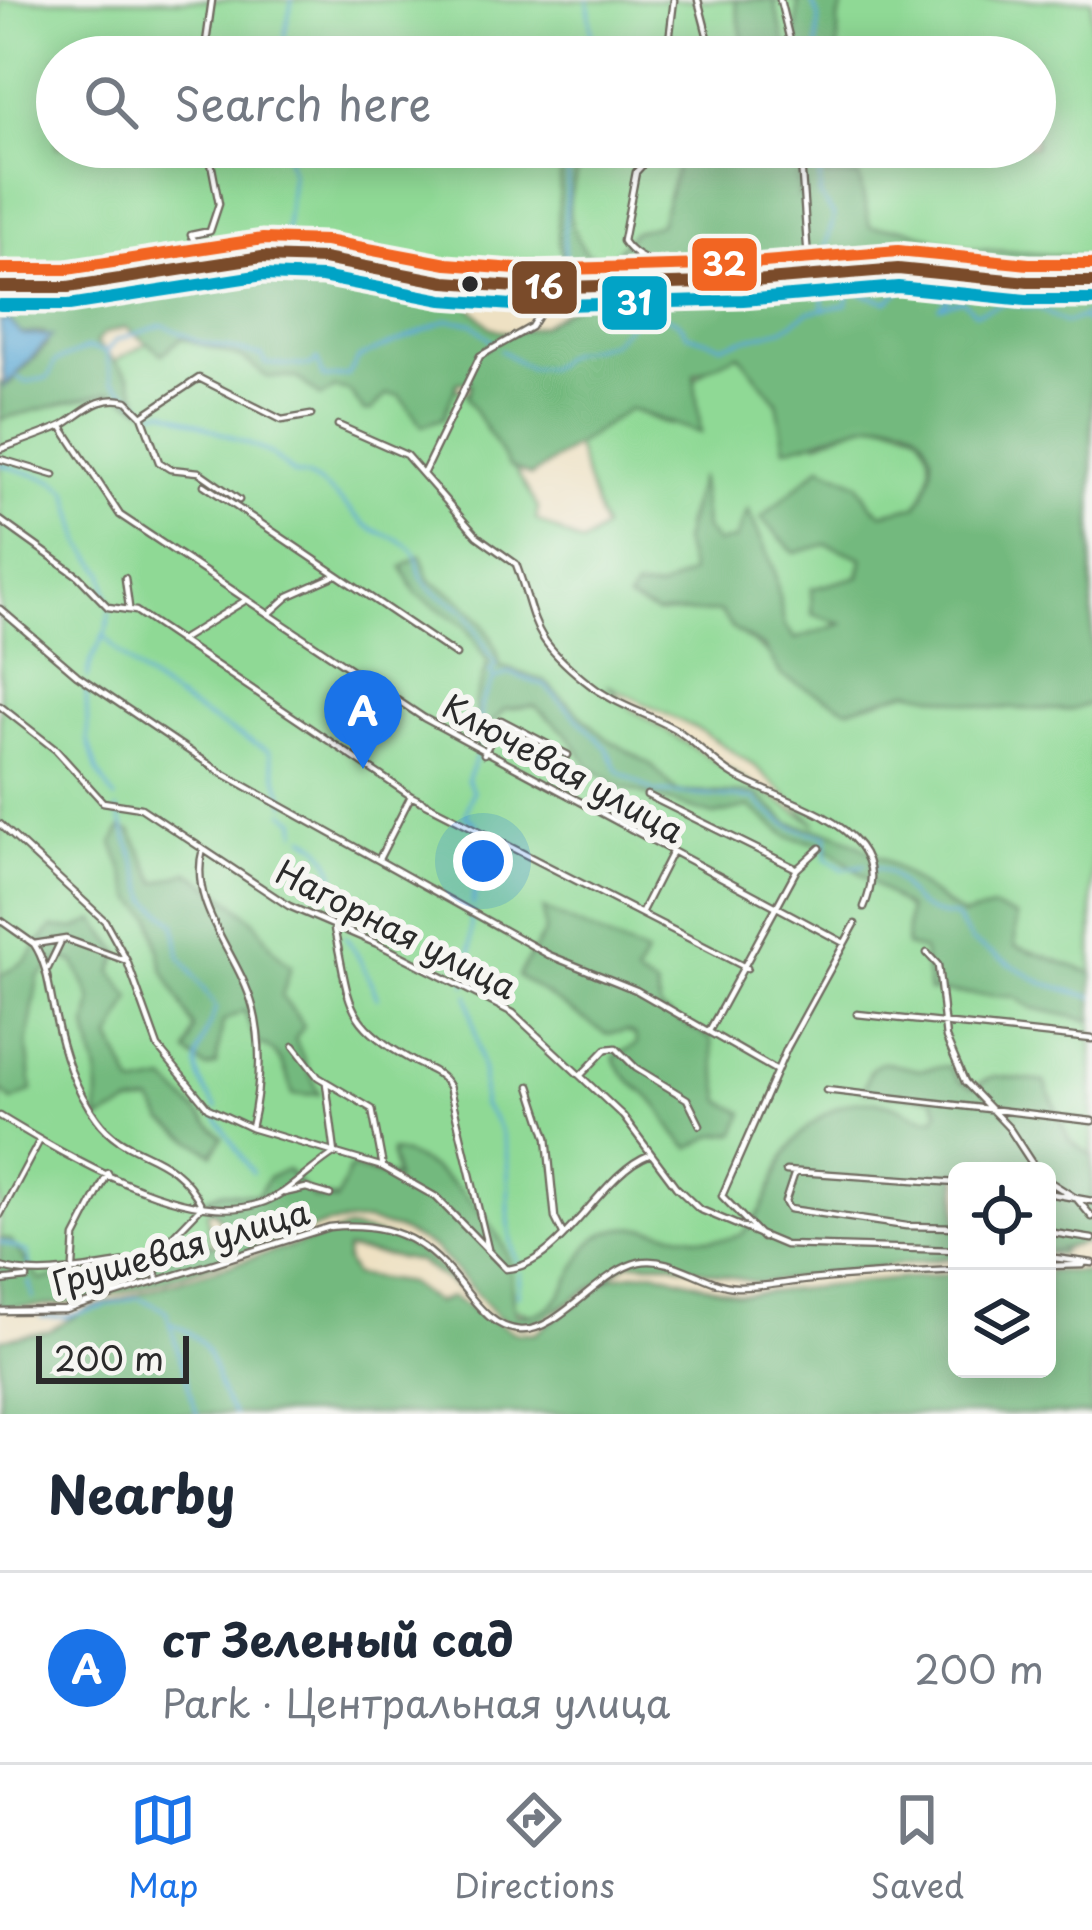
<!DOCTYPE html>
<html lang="en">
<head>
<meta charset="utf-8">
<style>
	:root { --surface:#fff; --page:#f2f2f3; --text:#1f2937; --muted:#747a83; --line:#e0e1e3; --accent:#1a73e8 }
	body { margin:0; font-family:"Playpen Sans",sans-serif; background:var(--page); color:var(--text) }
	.controls { position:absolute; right:36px; bottom:36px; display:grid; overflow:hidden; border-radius:18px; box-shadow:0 6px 30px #0003 }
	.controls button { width:108px; height:108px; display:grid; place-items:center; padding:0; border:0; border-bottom:3px solid var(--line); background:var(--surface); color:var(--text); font:60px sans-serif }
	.scale { position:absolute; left:36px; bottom:30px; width:153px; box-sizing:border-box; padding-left:12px; border:6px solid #2b2b2b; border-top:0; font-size:33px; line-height:42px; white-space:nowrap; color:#2b2b2b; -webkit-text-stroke:9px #f6f6f2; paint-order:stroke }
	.you { position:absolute; left:483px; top:861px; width:42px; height:42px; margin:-30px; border:9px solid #fff; border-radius:50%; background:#1a73e8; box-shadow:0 0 0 18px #1a73e833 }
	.badge { display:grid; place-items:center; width:78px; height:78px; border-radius:50%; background:var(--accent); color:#fff; font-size:39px; font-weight:700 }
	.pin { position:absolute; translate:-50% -99px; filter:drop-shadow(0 3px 6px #0008) }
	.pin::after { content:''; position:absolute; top:63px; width:42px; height:36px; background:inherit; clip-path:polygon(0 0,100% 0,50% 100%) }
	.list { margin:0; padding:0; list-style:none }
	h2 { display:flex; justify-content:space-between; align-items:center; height:156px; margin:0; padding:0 48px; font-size:51px }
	h2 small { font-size:39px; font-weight:400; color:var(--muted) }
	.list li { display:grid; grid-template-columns:78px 1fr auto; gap:36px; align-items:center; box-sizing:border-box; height:192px; padding:0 48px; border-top:3px solid var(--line) }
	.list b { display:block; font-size:45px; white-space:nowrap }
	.list p { margin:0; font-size:39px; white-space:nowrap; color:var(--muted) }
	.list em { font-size:39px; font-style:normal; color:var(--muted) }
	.icon { flex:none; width:66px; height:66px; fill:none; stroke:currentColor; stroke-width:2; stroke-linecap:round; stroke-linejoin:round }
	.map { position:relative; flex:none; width:1092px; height:1414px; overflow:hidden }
	.search { position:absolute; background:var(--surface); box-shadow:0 6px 30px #0003; left:36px; right:36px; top:36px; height:132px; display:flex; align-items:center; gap:30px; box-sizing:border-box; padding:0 42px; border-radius:66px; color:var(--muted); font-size:45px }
	.sheet { height:348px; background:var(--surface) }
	nav { display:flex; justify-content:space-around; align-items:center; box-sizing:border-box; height:168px; border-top:3px solid var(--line); background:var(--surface); font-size:33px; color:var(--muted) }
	nav a { display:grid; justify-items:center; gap:6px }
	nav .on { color:var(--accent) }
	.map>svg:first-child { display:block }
	.green { fill:#8fd995; stroke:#5d8260; stroke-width:3; fill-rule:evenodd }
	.forest { fill:#73b97e; stroke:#4f7254; stroke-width:3 }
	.water { fill:#5ca9d5; stroke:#446a80; stroke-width:3 }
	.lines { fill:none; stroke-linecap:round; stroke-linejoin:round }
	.stream { stroke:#5ca9d5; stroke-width:3 }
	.minor-casing { stroke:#6f6b60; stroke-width:9 }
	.tertiary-casing { stroke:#6f6b60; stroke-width:10 }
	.minor { stroke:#fff; stroke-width:4.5 }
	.tertiary { stroke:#fff; stroke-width:6 }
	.bus-1-casing { stroke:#f6f6f2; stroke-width:21 }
	.bus-2-casing { stroke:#f6f6f2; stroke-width:21 }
	.bus-3-casing { stroke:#f6f6f2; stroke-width:21 }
	.bus-1 { stroke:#7a4b2a; stroke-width:12 }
	.bus-2 { stroke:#02a3c6; stroke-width:12 }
	.bus-3 { stroke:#f26522; stroke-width:12 }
	.bus-dot { fill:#2b2b2b; stroke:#f6f6f2; stroke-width:4.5 }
	.labels { text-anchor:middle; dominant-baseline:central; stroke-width:12; stroke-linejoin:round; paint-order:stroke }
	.street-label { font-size:33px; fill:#2b2b2b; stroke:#f6f6f2 }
	.line-badge { stroke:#f6f6f2; stroke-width:4.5 }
	.badge-label { font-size:33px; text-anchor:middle; font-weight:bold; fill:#fff }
</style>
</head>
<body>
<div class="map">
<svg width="1092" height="1414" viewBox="0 0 1092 1414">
	<rect width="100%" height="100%" fill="#f6f6f2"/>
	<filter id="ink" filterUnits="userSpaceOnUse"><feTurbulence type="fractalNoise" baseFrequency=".00833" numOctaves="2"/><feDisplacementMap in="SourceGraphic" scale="24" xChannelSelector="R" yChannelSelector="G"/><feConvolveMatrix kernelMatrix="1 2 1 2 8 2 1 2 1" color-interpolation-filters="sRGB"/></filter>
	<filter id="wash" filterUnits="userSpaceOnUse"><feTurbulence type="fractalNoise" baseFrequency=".004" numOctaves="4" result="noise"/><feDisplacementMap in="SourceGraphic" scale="48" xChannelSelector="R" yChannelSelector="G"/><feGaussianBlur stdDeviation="2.7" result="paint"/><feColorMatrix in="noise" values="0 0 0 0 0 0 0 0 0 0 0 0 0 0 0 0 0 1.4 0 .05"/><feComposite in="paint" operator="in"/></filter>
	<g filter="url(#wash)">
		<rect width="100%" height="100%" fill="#eee1c3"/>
		<!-- green -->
		<path class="green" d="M0,0H1092V266L904,259L432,276L325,258L239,256L101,278L0,282ZM57,57H1035V147H57Z
			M189,320L469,393L538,508L536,520L583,544L603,529L575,444L629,409L670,425C687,388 697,365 739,354C765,375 791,416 817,443C855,427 879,412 919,433C936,456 933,483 916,506L882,513L871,505L858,483L821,466L762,518L863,558L844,623L796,640L784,624L774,569L749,513L735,540L717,544L705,529L700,479L685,526L691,573L660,589H635L628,600L657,613L720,612L734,630L848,709L909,691L992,708L1071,710L1092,703V973L1014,946L993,908L963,916L885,860L829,831L1092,1013V1237L1071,1235L1060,1254H1047V1171H957V1247L645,1248L560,1309L534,1315L483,1299L486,1260L469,1200L356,1165L349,1200L308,1195L207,1212L212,1255L59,1304L0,1303V399L66,388ZM607,685L703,732L755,766L816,824L633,710Z"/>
		<!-- forest -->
		<path class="forest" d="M735,0H774L788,57H746Z
			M798,0H845L838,20V57H796Z
			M559,147H587C570,193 557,211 587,254L611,259L633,232L660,224L677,166L698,147H796L799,197L804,192L801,147H826V177L859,176L870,227L903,228L962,248L1092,258V273L1015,274L859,262H801L678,277H576C543,247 567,188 559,147Z
			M224,268L264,281L309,271L456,293L490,327L507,333L541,326L576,304L608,299L678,301L879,281L1032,293L1092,292V703L1071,710L991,708L909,691L848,709L782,676L764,647L734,630L720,612L657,613L628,600L635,589H660L691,573L683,542L700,476L705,529L717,543L735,540L748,510L774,569L784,624L795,639L842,624L812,614L811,589L860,576L862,558L827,544L795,553L761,518L821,466L858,483L871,505L882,513L916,506C927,491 935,470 930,452C910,387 825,445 785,448L777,402L739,354L694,374L701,433L629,409L531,476L509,466L467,398L471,384L458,382L443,418L422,426L400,396L387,394L371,411H364L349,391L335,388L321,397L298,378L267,377L243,358L182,338L162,354L125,327L103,334L96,343L129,376L143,408L111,392L0,419V383L9,384L47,345L44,332L21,334L9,320L0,321V312L149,281C178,294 196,274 224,268Z
			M421,555L430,581C465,598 494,627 500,666L544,681L606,738L650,764L677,792L757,794L789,823L838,834L885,860L962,916L993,908L1016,916L1015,946L1092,973V1021L1032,1008L1014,997L929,991L923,950L906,946L908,909L821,844L788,837L749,807L714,815L621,787L591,768L568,735L535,706L505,709L490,725L479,726L475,701L488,662L465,626L416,594L402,567Z
			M120,829L131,831L157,883L189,872C205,882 251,914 260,928C272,946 272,951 291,966L282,996L304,1026L295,1039L319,1094L293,1095C286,1072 282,1050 257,1043L244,1011L223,1021L216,1065L206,1068L187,1053L194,1028L163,969L152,918L134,900L113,843Z
			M543,909L646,955L636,976L656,987L661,1010L711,1039L722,1101L744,1113L736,1133L715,1135L690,1148C673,1136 671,1125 660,1109C646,1090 622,1081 614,1057L637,1044L635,1035L627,1031L606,1034L518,976L545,932Z
			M95,920L120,953L112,972L131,998L111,1039L134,1087L166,1081L222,1137L213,1154L164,1122L152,1102L130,1105L98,1121V1078L87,1027L92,1001L75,963L62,958L38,977L27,1044L32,1091L12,1101L0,1089V976L26,960L52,927L75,929Z
			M882,1062L919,1070L949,1066L959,1081L972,1087L995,1076L1045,1082L1069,1140L1092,1156V1241L1047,1252V1171H957V1257L759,1283L668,1263H629L543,1319L522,1326L498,1317L435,1248L397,1229L366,1221L327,1224C226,1257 108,1313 0,1306V1238L10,1240L40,1280L138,1265L221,1243L223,1225L207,1198L221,1192L258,1195L268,1178L287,1169L314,1199L336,1201L350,1168L396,1179L391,1151C430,1154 496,1218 508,1257C515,1276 508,1294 516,1314C572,1323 567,1250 605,1233C649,1214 701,1253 742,1234C782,1196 767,1154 820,1118C834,1108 845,1102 863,1101C898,1099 910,1120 935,1118L939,1111L933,1098L863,1091L871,1069Z
			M347,1229C400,1234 430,1254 465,1293L417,1261L347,1249L346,1261L354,1275L408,1283L436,1303L451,1297L515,1333H535L613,1277L653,1271L739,1295L957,1273V1369H1047V1271L1092,1272V1414H0V1339L49,1331L88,1309Z"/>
		<!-- water -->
		<path class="water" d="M9,320L21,334L52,336L4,387L0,321Z"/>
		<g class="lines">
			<!-- stream -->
			<path class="stream" d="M588,0L594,57
				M811,0L819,18L816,57
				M280,57L292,0
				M284,147L292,173L284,253
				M820,147V196L834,216L821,267
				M264,253L321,255
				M219,255L259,253
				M329,255L449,276L557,282
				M812,266L919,264L1044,278L1092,276
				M118,273L212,257
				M689,279L805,267
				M0,282L54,284L109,275
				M565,282L678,279
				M567,282L564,235L570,147
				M823,308L825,281
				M1081,318L1092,308
				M500,350L529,368H548L568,353L611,343L641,313C660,318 677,313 687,334L722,345L783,329L809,312L846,305L851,290L887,302L908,285L936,288L937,294L949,298L939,307L962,300L976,313L1004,303L1038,308L1065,323L1081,318L1092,326
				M106,352L116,340L163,325L201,342L262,356L266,364L311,366L317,359L324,378L348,376L359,358L448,320L472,323L493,343
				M16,376L25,382L48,378L55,362L88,348L106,352L112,382L145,406
				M153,412L164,410L270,453L295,475C318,472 350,512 366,525C379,535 405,538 414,552C419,559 418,570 422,578C432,596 452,600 465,612C468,615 492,658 496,666L490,671L494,679L510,673L545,686L607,748L618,771L654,792L755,799C778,824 795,831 827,836L826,858L843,869L865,865
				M0,464L54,481L68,491L82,544L104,573L108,602
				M105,636C134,680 221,726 269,751L286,805
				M88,677C89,652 110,637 109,612
				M86,687L88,741L97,771L115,799
				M481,745V704L493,681
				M477,755L467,779L473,791L465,815L477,825
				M117,809L149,901L175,923L180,956L216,1007C200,1055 182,1061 217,1108
				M284,812L296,820L297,833
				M305,837C344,857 332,895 344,923
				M874,867C911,874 898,913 955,917L972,942L1043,983L1092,997
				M473,904L479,835
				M345,937C354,946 373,985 377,998
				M466,985L471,970V913
				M468,995L483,1074V1106C527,1146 495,1216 518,1263
				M216,1117L252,1173
				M0,1242L27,1252L30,1267
				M29,1282L33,1298
				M518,1295L520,1272
				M41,1317H66L138,1297L166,1311L197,1414
				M172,1324C224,1344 205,1376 234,1414"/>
		</g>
	</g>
	<g filter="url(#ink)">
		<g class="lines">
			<!-- minor casing -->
			<g class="minor-casing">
				<path id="minor" d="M698,0L713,57
					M780,0L794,57
					M204,57L212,0
					M667,57L674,0
					M659,147L636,172L623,241C639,266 673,263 686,284
					M800,147L809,273
					M191,235L210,231L219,204L208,147
					M191,235L198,246L212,249L217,261
					M142,416L159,462L170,469L199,472L239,500
					M338,425L406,455L477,536L516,564C538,624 528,634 584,680C614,705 640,710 673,728C697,741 713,765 739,778C777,798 833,811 860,846C875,866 873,886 864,907
					M62,427L120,515L424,718L844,943
					M0,449C14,444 55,430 65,424C85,411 100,394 127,401L142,416L199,378L282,420L311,415
					M0,459L54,475
					M424,472L480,356L531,327L555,288
					M204,485L456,655
					M0,520L78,576L108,607L136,611L411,796L747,968
					M125,578L129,607
					M0,609L77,675L222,773L549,955L636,990L777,1071
					M269,614L289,596L334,576
					M179,641L246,600
					M0,706L56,750L103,802L141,808L289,906L380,945L513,1013L623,1116L676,1187L699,1209L785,1245L957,1250
					M484,754L501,720L568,755
					M647,795L797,869
					M0,824L105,921L127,961L158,1047L208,1108L251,1128L383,1167L436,1197L506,1269C562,1266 600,1173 649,1155
					M203,849C187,905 239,954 253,1007C263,1046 260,1089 251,1128
					M379,859L411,796
					M641,913L671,854
					M0,920L34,944L66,939L127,961
					M334,929C351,1000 340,1020 411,1060C426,1069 439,1070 449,1086L488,1249
					M34,944C48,965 49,991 55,1015C63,1053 74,1088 97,1119C128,1162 171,1146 202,1206L151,1259
					M927,953L938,965L946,1038L965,1082L1009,1128L1037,1171
					M48,968L61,941
					M857,1014L1092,1039
					M709,1031L797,869L820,848
					M294,1046L318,1077L372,1109L383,1167
					M581,1075L606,1049L616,1048L636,1068L687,1099L700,1125
					M530,1086L547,1138L555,1218L563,1234
					M826,1090L1092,1121
					M0,1116C63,1154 183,1227 258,1204C287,1196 310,1168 335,1153L326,1083
					M786,1171L957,1183
					M795,1172L785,1202L789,1209L906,1226L957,1227
					M1047,1180L1077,1199L1092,1217
					M284,1193L306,1188L330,1195
					M1047,1193L1092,1201
					M0,1215L40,1140
					M1047,1232L1092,1239
					M763,1238L722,1196L787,1048L855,924
					M1047,1257L1092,1263
					M151,1259L158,1281
					M73,1266L75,1237L108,1173
					M1047,1266L1083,1265
					M0,1267C45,1281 102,1264 151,1259
					M0,1281L27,1278
					M0,1311L65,1310L329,1227C459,1213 457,1325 520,1330C558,1333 599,1271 639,1262C672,1255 704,1285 736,1287C760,1288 786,1282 810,1280C859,1275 908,1272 957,1270"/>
			</g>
			<!-- tertiary casing -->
			<g class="tertiary-casing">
				<path id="tertiary" d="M0,287H68L262,257L324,259L445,282L529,288L742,282L898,269L1028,282H1092"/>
			</g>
			<!-- minor -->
			<use href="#minor" class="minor"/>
			<!-- tertiary -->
			<use href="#tertiary" class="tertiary"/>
			<!-- bus-1 casing -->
			<g class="bus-1-casing">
				<path id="bus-1" d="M0,287H68L262,257L324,259L445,282L529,288L742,282L898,269L1028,282H1092"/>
			</g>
			<!-- bus-2 casing -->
			<g class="bus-2-casing">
				<path id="bus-2" d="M0,305H69L263,275L322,277L442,300L528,306L743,300L898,287L1026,300H1092"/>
			</g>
			<!-- bus-3 casing -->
			<g class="bus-3-casing">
				<path id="bus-3" d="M0,269H67L263,239L326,241L447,264L529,270L741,264L898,251L1029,264H1092"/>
			</g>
			<!-- bus-1 -->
			<use href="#bus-1" class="bus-1"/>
			<!-- bus-2 -->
			<use href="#bus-2" class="bus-2"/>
			<!-- bus-3 -->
			<use href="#bus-3" class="bus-3"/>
		</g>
	</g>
	<!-- markers -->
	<circle class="bus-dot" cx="470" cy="284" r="10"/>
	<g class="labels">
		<!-- street labels -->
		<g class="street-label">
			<text transform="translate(564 767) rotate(29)">Ключевая улица</text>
			<text transform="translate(397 928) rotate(27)">Нагорная улица</text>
			<text transform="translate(180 1246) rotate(-16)">Грушевая улица</text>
		</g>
	</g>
	<g class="line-badge">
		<rect x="690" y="236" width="69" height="57" rx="12" fill="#f26522"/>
		<rect x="510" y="259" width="69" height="57" rx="12" fill="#7a4b2a"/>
		<rect x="600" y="274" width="69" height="58" rx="12" fill="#02a3c6"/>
	</g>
	<g class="badge-label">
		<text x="724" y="276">32</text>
		<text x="544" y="299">16</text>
		<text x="634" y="315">31</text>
	</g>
</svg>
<div class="controls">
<button><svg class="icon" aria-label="locate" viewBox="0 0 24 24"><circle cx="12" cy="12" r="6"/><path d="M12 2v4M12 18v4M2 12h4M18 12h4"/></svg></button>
<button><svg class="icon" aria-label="layers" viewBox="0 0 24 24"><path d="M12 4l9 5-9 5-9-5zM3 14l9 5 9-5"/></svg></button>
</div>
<div class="scale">200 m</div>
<div class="you"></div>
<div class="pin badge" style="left:363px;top:769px">A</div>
<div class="search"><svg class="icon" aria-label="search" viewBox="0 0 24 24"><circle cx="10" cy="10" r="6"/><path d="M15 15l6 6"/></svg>Search here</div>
</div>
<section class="sheet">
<h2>Nearby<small></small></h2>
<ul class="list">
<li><span class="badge">A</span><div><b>ст Зеленый сад</b><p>Park · Центральная улица</p></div><em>200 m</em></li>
</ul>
</section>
<nav>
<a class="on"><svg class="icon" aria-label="map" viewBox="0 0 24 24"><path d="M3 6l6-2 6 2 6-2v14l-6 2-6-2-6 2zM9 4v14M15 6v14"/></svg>Map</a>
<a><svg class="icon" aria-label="directions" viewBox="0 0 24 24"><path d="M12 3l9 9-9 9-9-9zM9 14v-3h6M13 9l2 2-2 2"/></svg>Directions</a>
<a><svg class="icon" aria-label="saved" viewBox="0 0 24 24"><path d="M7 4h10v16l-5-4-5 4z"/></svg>Saved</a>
</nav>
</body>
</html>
